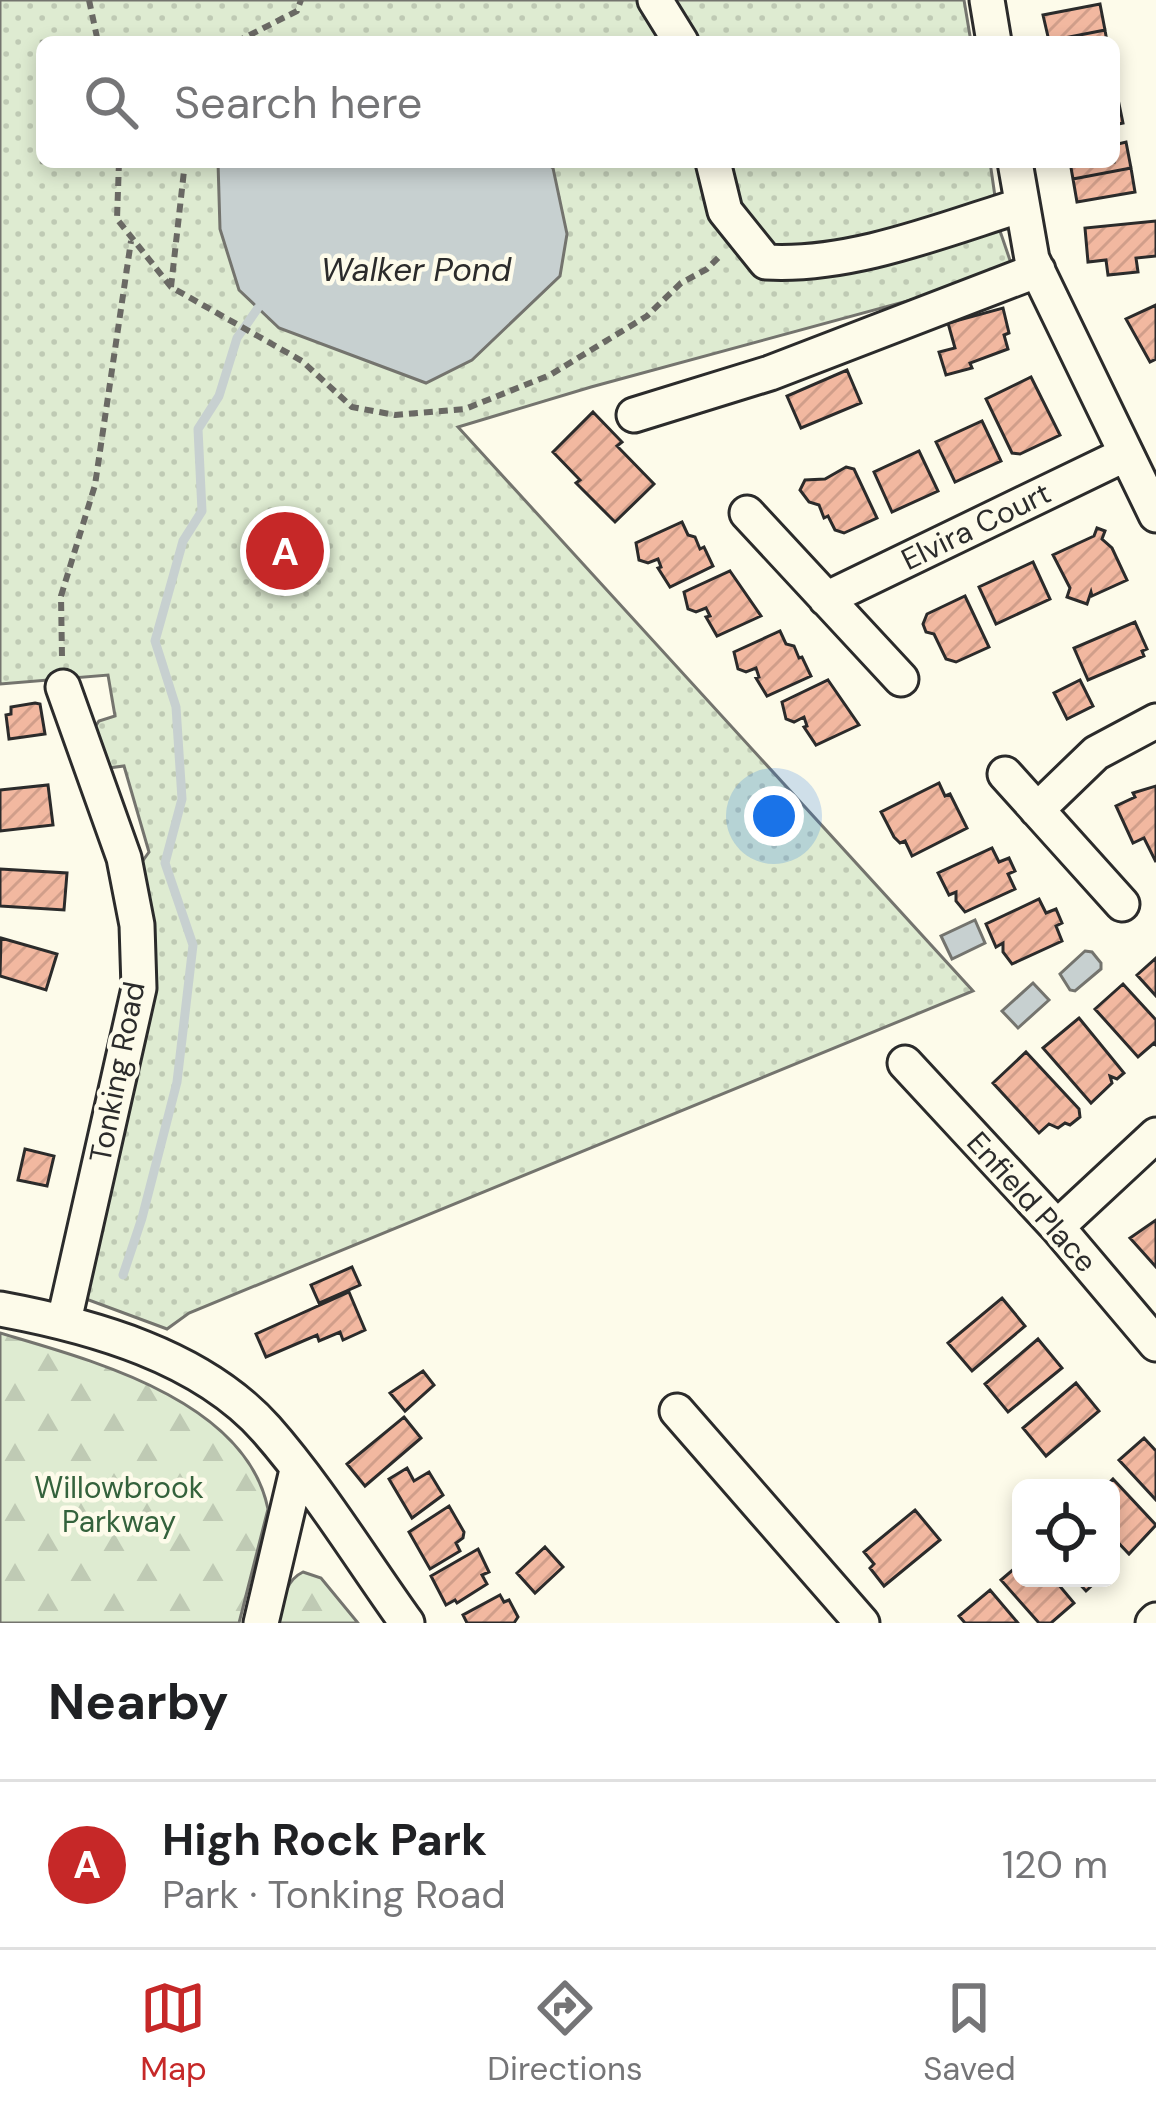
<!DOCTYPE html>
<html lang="en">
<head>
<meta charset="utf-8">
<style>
	:root { --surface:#fff; --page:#f2f2f2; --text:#202124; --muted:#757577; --line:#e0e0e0; --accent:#c62828 }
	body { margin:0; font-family:"DM Sans",sans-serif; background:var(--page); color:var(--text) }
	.controls { position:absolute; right:36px; bottom:36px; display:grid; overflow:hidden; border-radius:18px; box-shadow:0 6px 18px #0003 }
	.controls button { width:108px; height:108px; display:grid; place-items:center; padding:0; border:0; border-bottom:3px solid var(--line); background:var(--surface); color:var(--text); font:60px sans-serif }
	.you { position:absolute; left:774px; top:816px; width:42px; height:42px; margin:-30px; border:9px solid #fff; border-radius:50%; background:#1a73e8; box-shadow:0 0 0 18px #1a73e833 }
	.badge { display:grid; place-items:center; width:78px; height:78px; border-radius:50%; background:var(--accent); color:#fff; font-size:39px; font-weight:700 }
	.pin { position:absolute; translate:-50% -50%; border:6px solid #fff; box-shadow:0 3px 12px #0006 }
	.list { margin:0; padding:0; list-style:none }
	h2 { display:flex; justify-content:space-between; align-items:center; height:156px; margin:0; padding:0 48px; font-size:51px }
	h2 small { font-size:39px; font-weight:400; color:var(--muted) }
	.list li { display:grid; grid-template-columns:78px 1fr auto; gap:36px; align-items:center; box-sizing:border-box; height:168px; padding:0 48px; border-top:3px solid var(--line) }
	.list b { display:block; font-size:45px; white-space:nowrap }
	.list p { margin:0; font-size:39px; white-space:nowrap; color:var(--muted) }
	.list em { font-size:39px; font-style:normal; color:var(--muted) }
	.icon { flex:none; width:66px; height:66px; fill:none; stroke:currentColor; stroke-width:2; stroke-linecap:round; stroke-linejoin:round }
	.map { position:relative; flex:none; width:1156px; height:1623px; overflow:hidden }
	.search { position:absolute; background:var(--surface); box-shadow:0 6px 18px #0003; left:36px; right:36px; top:36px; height:132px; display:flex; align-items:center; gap:30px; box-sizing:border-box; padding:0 42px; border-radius:18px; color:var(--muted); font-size:45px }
	.sheet { height:324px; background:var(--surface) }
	nav { display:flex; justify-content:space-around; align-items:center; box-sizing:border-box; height:168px; border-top:3px solid var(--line); background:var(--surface); font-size:33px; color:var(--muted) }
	nav a { display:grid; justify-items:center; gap:6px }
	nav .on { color:var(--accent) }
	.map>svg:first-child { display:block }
	.forest { fill:url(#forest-firs); stroke:#74746e; stroke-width:3 }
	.park { fill:url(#park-dots); stroke:#74746e; stroke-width:3 }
	.water { fill:#c7d0d0; stroke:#74746e; stroke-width:3 }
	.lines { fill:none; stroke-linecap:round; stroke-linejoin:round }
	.stream { stroke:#c7d0d0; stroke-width:9 }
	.building { fill:url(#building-hatch); stroke:#2b2b2b; stroke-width:3 }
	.minor-casing { stroke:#2b2b2b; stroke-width:39 }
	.path { stroke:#6a6964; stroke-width:6; stroke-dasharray:9 6; stroke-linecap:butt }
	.minor { stroke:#fdfbea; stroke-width:33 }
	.labels { text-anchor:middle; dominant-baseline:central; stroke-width:9; stroke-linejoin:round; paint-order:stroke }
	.street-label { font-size:30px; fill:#2b2b2b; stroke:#fdfbea }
	.park-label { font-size:30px; fill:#34623c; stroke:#fdfbea }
	.water-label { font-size:33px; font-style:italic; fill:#2b2b2b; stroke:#fdfbea }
</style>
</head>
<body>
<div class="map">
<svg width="1156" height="1623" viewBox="0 0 1156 1623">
	<defs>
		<pattern id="forest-firs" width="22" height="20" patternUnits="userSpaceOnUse" patternTransform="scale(3)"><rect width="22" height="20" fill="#deebd1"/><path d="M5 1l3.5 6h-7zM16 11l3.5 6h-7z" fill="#bfcab4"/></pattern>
		<pattern id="park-dots" width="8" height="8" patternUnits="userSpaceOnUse" patternTransform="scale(3)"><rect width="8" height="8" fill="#deebd1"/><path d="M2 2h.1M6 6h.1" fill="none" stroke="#bfcab4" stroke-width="1.8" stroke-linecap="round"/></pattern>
		<pattern id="building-hatch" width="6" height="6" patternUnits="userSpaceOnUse" patternTransform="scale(3)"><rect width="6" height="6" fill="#f2b8a0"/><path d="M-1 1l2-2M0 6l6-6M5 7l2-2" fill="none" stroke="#d09e8a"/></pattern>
	</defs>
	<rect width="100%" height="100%" fill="#fdfbea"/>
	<!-- forest -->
	<path class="forest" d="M0,1333C91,1360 246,1400 268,1509L239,1623H0Z
		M303,1572L321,1578L358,1623H277C282,1604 284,1581 303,1572Z"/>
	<!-- park -->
	<path class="park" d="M0,0H964L971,42H42V162H990L1000,231L1014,272L591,387L458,427L973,991L189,1313L167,1329L86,1299L139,866L149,852L124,766L108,768L93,730L99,721L115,716L108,675L0,684Z"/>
	<!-- water -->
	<path class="water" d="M218,162H545L553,168L567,234L560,276L472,360L426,383L279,328L239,290L220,229Z
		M975,920L985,943L952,959L941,936Z
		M1085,951L1092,952L1101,963V969L1075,991L1070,990L1060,974Z
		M1033,983L1049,1000L1018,1028L1002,1011Z"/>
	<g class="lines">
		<!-- stream -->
		<path class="stream" d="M123,1275L142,1218L177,1082L193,945L165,863L182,799L176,707L155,641L183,541L202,511L198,429L219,396L237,338L258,308"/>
	</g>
	<!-- building -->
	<path class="building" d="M1100,4L1105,30L1049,41L1043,15Z
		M1105,30L1107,42H1049V41Z
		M1118,99L1123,123L1114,125V100Z
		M1126,142L1131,168L1073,179L1070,162H1114V145Z
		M1131,168L1135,192L1077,202L1073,179Z
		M1156,221V256L1136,258L1138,272L1108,275L1106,260L1088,262L1085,228Z
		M1156,305V359L1150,362L1126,319Z
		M1003,308L1009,333L1004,335L1008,349L970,363L972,368L946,375L939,352L955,348L948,323Z
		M847,370L861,403L801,428L787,396Z
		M1031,377L1060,435L1020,454L1012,453L986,399Z
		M593,412L622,442L617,446L654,484L615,522L576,483L580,480L553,452Z
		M982,421L1001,461L955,482L936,442Z
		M919,451L938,491L892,512L874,472Z
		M846,467L854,469L877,518L844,533L835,530L828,516L824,518L819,505L809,502L800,490L805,480L825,479Z
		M682,522L688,535L695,537L700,549L704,547L713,566L670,587L658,568L661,567L658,559L648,563L639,560L636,543Z
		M1097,528L1105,531L1102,539L1112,548L1127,580L1092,596L1091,592L1087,604L1067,597L1070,588L1053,555L1094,536Z
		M1033,562L1050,599L996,624L979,587Z
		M730,571L761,616L717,636L706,617L710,616L706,608L696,612L688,609L684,592Z
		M965,596L989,647L956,662L946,659L934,634L926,632L923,624L927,614Z
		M1135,622L1147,649L1142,651L1144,656L1088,680L1074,648Z
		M780,631L786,644L794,646L799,658L802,657L811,676L767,696L756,678L759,677L756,668L746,672L738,669L734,652Z
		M828,680L859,725L816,745L804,727L807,726L804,717L794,722L786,719L782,702Z
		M1080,680L1093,706L1067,719L1054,693Z
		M35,703L40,704L45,734L9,739L6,715L11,714V707Z
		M939,783L945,796L950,794L967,828L912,856L905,841L900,843L894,837L881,812Z
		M48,785L53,825L0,831V790Z
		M1156,786V862L1144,838L1133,843L1116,806L1135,797L1133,793Z
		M992,848L999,862L1009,858L1015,871L1008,874L1015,889L965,912L956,901V892L949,895L938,873Z
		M0,869L67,873L64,910L0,906Z
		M1039,899L1046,913L1056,909L1062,923L1056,926L1062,941L1012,964L1003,952V943L996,947L986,924Z
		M1,938L57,954L46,990L0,976Z
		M1156,958V996L1137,975Z
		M1123,984L1156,1020V1045L1154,1043L1138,1057L1095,1009Z
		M1079,1018L1124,1073L1117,1079L1110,1076L1112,1083L1091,1103L1043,1048Z
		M1026,1052L1079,1109L1080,1117L1070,1125L1065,1123L1058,1128L1049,1124L1039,1133L993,1083Z
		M25,1149L54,1156L47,1186L18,1180Z
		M1156,1220V1267L1130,1238Z
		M352,1267L360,1285L319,1303L311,1285Z
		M349,1292L365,1330L343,1340L340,1332L319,1341L317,1335L266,1357L256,1334Z
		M1002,1298L1025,1326L972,1371L948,1343Z
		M1038,1339L1062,1368L1008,1412L985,1384Z
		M423,1371L434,1385L405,1411L390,1393Z
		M1076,1383L1099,1411L1046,1456L1023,1428Z
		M404,1417L421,1438L365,1486L347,1464Z
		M1144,1438L1156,1451V1500L1119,1460Z
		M407,1468L414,1481L429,1472L443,1495L412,1518L389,1479Z
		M1113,1479L1156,1525L1129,1554L1111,1535V1488H1104Z
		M449,1506L464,1532L463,1538L456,1543L460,1551L430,1569L409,1532Z
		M915,1510L940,1540L884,1586L870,1568L874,1564L864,1552Z
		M545,1547L563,1567L535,1593L517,1573Z
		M478,1549L489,1572L482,1575L487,1584L457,1603L455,1600L446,1605L431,1576Z
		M1021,1563V1578H1053L1074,1603L1051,1623H1039L1001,1580Z
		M1074,1578H1100L1086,1591Z
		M990,1590L1018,1623H965L959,1616Z
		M500,1595L504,1602L509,1600L518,1617L514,1623H467L463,1615Z"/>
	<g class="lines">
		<!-- minor casing -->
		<g class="minor-casing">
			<path id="minor" d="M655,0L681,42
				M987,0L994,42
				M713,162L725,211L766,262C851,267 942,230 1022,205
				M1015,162L1032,259L1156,515
				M634,415L770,373L1038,270
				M747,513L901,679
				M826,599L1126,454
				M63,687L124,858L137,925L139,988L64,1321
				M1005,774L1122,904
				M1037,810L1096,753L1156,721
				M905,1063L1057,1227L1156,1344
				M1057,1227L1156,1135
				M0,1309C92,1326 201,1356 266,1429C318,1488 361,1559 407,1623
				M677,1411L862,1623
				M261,1623L297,1470
				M1153,1623L1156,1620"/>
		</g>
		<!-- path -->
		<path class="path" d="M89,0L98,42
			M236,42L297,11L301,0
			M119,162L117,219L171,287L302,361L352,407L395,415L465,409L550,375L647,316L681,283L707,269L721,255
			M171,287L185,162
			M62,656L61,596L95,485L131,241"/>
		<!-- minor -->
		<use href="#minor" class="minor"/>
	</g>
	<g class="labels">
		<!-- street labels -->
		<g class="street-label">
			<text transform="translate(976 526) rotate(-26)">Elvira Court</text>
			<text transform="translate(117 1072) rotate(-79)">Tonking Road</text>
			<text transform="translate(1032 1202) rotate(48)">Enfield Place</text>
		</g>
		<!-- park labels -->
		<g class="park-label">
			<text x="119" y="1487">Willowbrook<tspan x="119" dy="34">Parkway</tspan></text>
		</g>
		<!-- water labels -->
		<g class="water-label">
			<text x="416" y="269">Walker Pond</text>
		</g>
	</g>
</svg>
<div class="controls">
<button><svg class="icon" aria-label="locate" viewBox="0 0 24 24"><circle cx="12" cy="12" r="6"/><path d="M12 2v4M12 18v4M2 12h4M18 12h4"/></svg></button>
</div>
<div class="you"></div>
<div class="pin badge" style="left:285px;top:551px">A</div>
<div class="search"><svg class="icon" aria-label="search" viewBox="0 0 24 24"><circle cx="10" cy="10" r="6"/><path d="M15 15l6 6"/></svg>Search here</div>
</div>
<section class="sheet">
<h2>Nearby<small></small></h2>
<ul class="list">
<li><span class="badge">A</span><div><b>High Rock Park</b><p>Park · Tonking Road</p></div><em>120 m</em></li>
</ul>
</section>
<nav>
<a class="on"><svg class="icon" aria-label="map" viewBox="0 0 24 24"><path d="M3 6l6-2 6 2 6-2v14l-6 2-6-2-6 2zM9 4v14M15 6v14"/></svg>Map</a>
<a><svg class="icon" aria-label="directions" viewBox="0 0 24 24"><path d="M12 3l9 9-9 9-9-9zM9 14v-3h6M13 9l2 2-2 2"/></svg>Directions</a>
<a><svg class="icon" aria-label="saved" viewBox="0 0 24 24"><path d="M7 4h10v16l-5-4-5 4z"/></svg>Saved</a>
</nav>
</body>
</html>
